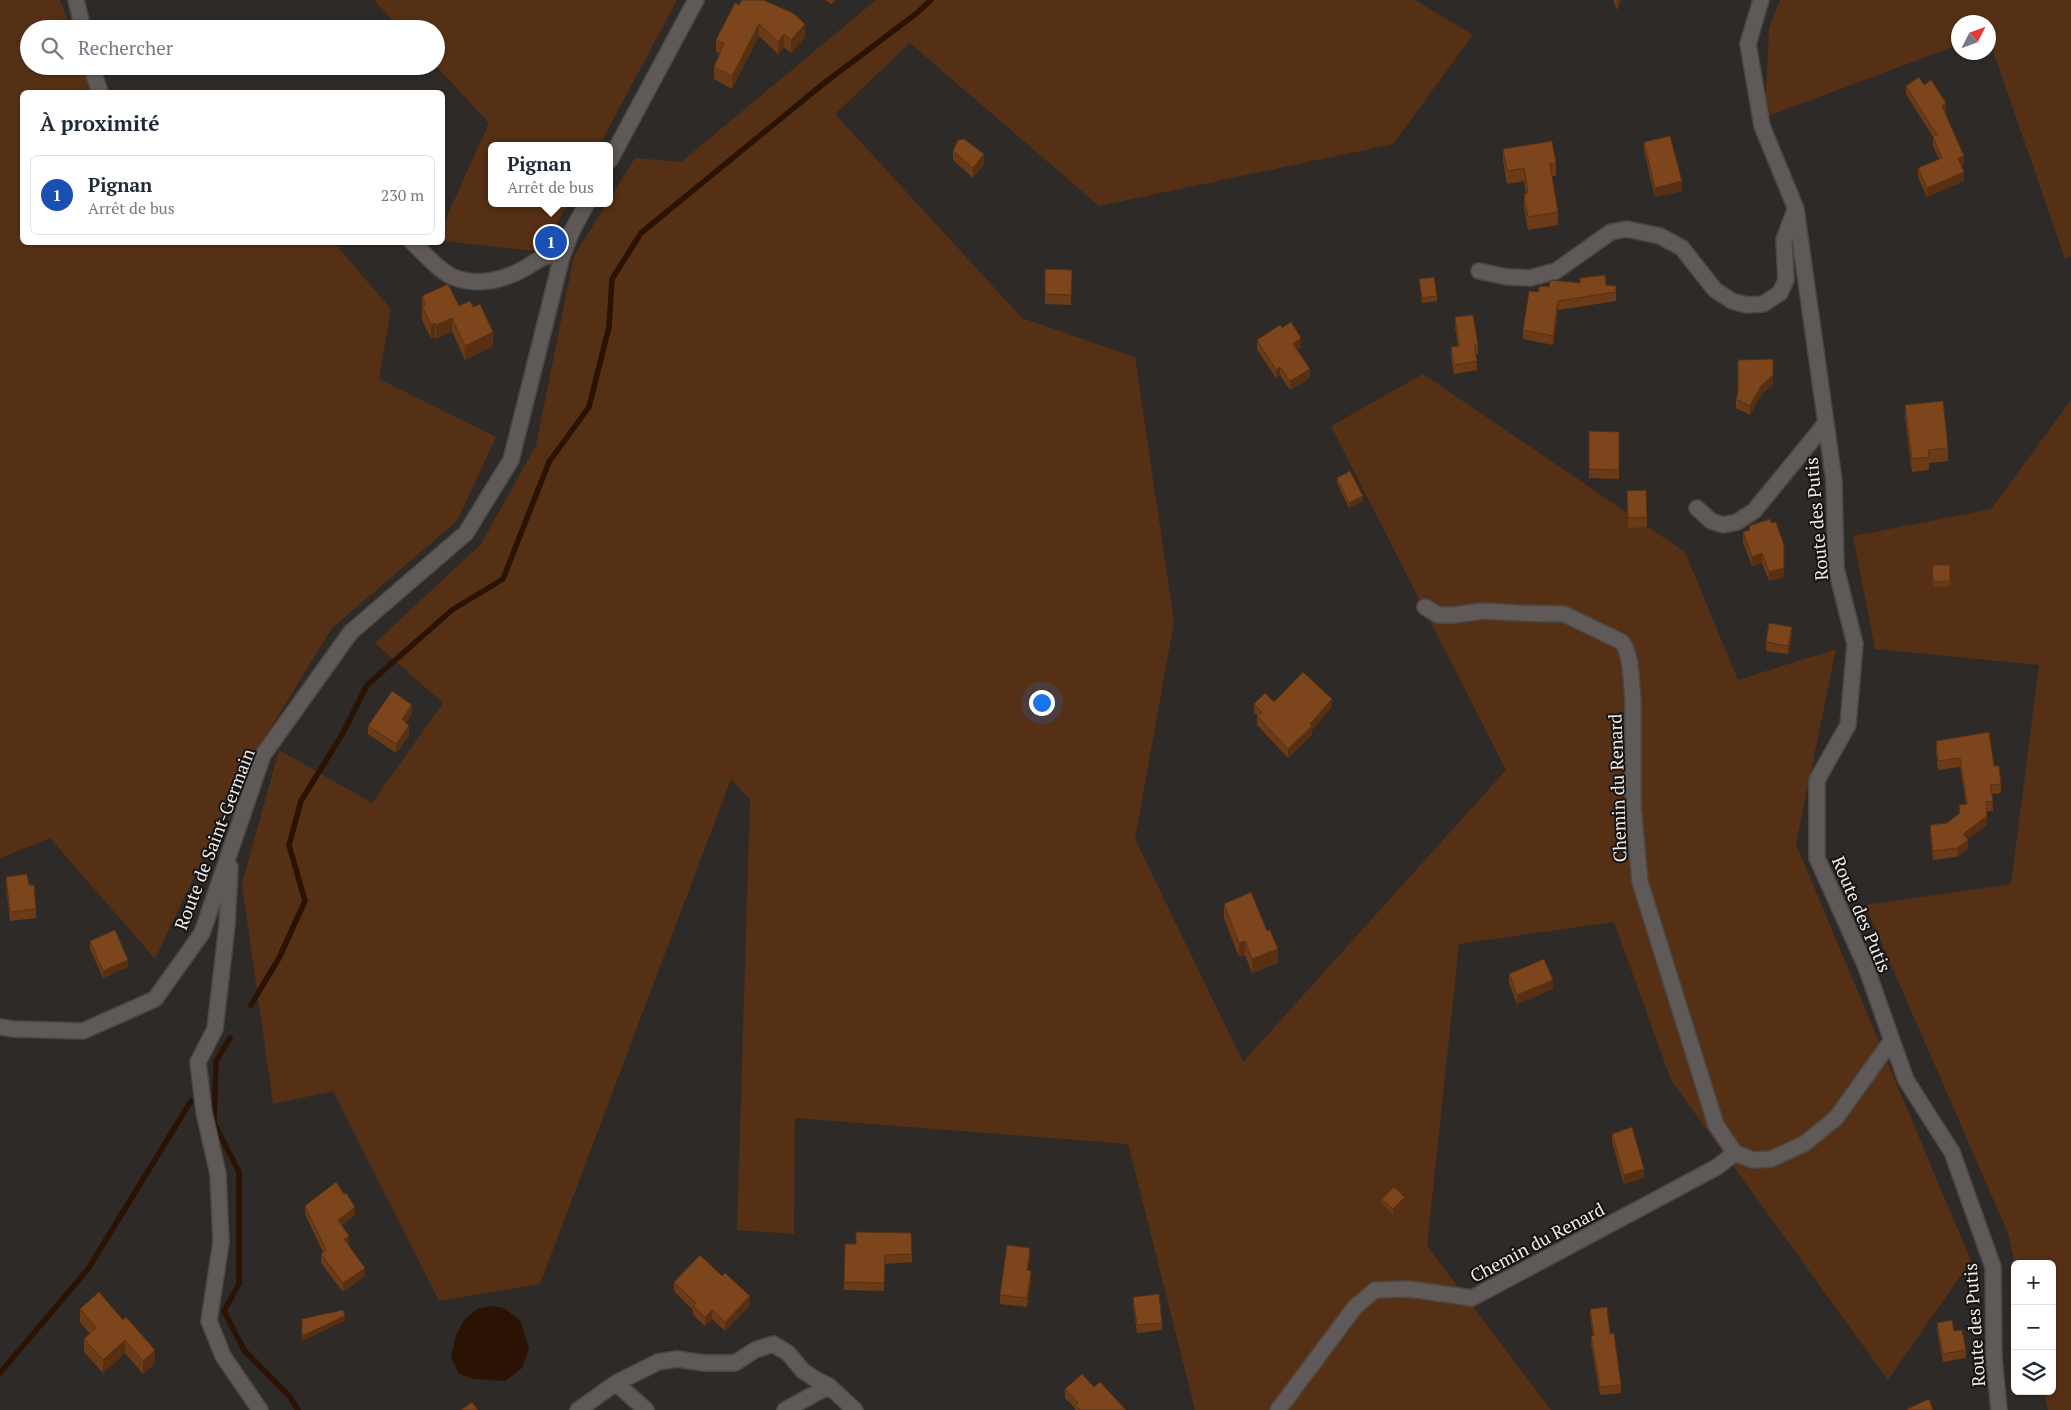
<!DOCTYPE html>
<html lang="fr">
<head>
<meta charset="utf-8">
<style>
	:root { --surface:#fff; --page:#f2f2f3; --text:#1f2937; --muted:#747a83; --line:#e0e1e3; --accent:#7c3aed }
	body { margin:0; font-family:"PT Serif",serif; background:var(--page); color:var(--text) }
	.controls { position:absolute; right:15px; bottom:15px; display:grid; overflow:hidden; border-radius:8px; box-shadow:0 1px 4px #0004 }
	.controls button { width:45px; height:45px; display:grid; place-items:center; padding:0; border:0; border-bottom:1px solid var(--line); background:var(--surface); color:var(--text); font:25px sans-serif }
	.compass { position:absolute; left:1951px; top:15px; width:45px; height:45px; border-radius:50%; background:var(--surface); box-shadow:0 1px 4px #0004; rotate:48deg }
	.you { position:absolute; left:1041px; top:702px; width:18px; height:18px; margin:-12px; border:4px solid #fff; border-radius:50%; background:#1a73e8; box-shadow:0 0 0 8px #1a73e833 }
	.badge { display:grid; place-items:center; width:32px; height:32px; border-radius:50%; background:var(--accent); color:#fff; font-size:16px; font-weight:700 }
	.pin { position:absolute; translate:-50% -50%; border:2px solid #fff; box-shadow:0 1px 5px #0006 }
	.popup { position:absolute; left:488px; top:142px; width:125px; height:65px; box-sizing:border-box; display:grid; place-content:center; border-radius:8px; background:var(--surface); filter:drop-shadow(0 1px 4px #0005); font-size:16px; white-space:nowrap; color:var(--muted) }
	.popup b { font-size:19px; color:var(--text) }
	.popup::after { content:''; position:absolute; left:50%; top:100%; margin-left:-10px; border:10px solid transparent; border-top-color:var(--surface) }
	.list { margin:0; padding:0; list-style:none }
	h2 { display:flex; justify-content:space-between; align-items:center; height:65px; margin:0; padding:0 20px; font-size:21px }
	h2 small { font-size:16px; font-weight:400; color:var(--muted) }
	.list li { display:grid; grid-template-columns:32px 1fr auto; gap:15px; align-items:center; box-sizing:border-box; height:80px; margin:0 10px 10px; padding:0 10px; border:1px solid var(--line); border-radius:8px }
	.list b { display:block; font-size:19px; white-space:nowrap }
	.list p { margin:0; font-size:16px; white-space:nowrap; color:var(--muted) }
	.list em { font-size:16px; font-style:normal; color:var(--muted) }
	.icon { flex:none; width:28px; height:28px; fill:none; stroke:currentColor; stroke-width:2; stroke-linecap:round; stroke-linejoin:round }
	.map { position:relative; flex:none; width:2071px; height:1410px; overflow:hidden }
	.search { position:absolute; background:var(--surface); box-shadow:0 1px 4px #0004; left:20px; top:20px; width:425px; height:55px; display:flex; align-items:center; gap:12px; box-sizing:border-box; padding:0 18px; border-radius:28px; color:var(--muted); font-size:19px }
	.panel { position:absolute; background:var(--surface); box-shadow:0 1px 4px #0004; left:20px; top:90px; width:425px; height:155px; border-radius:8px }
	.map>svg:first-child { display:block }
	.green { fill:#563014 }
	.water { fill:#2a1303 }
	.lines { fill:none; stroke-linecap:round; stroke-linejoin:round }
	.stream { stroke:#2a1303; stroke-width:5.5 }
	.minor-casing { stroke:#4a4744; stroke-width:18 }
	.minor { stroke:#5f5a57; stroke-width:15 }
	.wall { fill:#6b3b17 }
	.shaded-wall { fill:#573013 }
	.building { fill:#7c451b; stroke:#573013 }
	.labels { text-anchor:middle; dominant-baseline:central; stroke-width:4; stroke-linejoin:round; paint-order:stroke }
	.street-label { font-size:18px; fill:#efecea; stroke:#151312 }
</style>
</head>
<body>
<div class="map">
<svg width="2071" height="1410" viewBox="0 0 2071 1410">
	<rect width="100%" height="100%" fill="#2e2a28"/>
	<!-- green -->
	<path class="green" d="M0,0H60L71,29H29V66H84L94,92H22V242L334,243L391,309L379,379L496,437L457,521L332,628L245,770L155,959L50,838L0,858Z
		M374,0H677L599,146H492V203H568L541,252L443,241V225L489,123L436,66V29H401Z
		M876,0H1415L1473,35L1393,144L1099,206L910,43L835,114L1022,318L1135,357L1174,622L1135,839L1243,1062L1506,770L1331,426L1423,374L1685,552L1738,680L1836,649L1796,844L1971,1261L1888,1380L1671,1080L1614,922L1459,944L1427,1246L1551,1410H1195L1128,1144L795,1118L794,1234L737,1230L750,800L731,779L540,1284L439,1301L333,1091L273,1104L242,884L279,750L372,803L443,703L375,643L481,544L536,445L574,256L607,203H610V198L635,158L681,162Z
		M1780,0H2071V256L2065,259L1989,39L1988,22H1958V45L1765,117L1769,28Z
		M2071,400V1410H2048L2044,1391H2052V1264H2015L2008,1233L1865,905L2011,884L2039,665L1875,649L1853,536L1991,509Z"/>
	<!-- water -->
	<path class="water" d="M492,1306L504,1308L520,1320L529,1348L522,1368L505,1381L474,1379L459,1374L451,1357L456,1335L464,1320L477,1309Z"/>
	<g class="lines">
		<!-- stream -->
		<path class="stream" d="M251,1005L279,958L305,901L289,845L301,801L343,733L367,685L452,610L503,579L549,462L589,407L609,327L612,279L641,233L823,84L917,13L931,0
			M230,1038L216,1061L214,1123L239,1172V1284L224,1311L244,1350L290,1397L298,1410
			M0,1373L88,1269L191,1101"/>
		<!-- minor casing -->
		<g class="minor-casing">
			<path id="minor" d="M76,0L83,29
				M1761,0L1748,44L1762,126L1796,209L1834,481L1836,568L1855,644L1848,725L1817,780V858L1866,967L1906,1080L1952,1152L1993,1267L1994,1358L1999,1410
				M91,66L100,92
				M610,160L696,0
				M412,242C425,254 438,270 453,277C478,287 505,280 527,267C539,259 547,253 562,256
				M1479,271L1507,277L1530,278L1556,271L1611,232L1627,229L1660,236L1682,248L1715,290L1732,301L1747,305L1763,304L1780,293L1786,280L1784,240L1795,210
				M1697,508L1711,521L1723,525L1737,522L1754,511L1826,423
				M1425,607L1438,615H1454L1483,611L1518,613L1564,614L1622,642L1626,649L1630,664L1633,700V806L1640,882L1716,1125L1735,1153
				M230,867L227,925L215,1029L198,1062L204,1112L218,1174L221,1242L209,1321L223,1356L260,1410
				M0,1027L13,1029L83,1031L155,999L202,933L263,755L351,632L466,533L511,460L562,256L572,231L587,203
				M616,1383L646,1410
				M578,1410L616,1383L658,1362L677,1359L704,1363H735L755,1350L773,1344L788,1353L803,1371L817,1380L829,1386L855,1410
				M785,1410L829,1386
				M1278,1410L1355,1307L1375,1290L1409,1289L1472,1298L1717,1167L1735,1153L1753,1160L1771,1159L1804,1144L1836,1118L1892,1040"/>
		</g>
		<!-- minor -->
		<use href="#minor" class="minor"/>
	</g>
	<!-- wall -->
	<path class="wall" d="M825,0H835L832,4Z
		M1613,0H1621L1617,10Z
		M735,3L805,37L791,53L784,47L778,54L759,36L732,89L714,79V67L720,54L716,52V40Z
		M1924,85L1946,112L1945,113L1964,164L1961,166L1964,181L1927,197L1918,177V168L1939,159L1933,146V137L1906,94V86Z
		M1644,142L1682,191L1655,197L1644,151Z
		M1503,149L1556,163V176H1552L1558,212V225L1528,230L1524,208V195L1526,193L1524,181L1507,184L1503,161Z
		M953,151L984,164L973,178L953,160Z
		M1072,270L1071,305L1045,304V294Z
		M1580,278L1606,285L1616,286V301L1558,310L1553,345L1523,339V330L1538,292L1549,287L1580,283Z
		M1419,279L1437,296V301L1422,303Z
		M422,296L459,306L473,307L493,346L465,360L452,331L436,339L435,337L431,338L422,320Z
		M1455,317L1478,345V354H1476L1477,370L1454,374L1451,357V347L1458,346L1455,327Z
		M1282,328L1301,347L1297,350L1310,378L1290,390L1280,375L1276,378L1257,349V340Z
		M1773,384L1761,395L1750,415L1736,408V399Z
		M1905,405L1948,448V461L1929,463V470L1912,472L1905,418Z
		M1589,431L1619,432V479L1589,478Z
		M1337,478L1363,501L1349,508L1337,483Z
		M1627,491L1647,517V527L1628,528Z
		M1749,526L1784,577L1769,581L1762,563L1752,566L1743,542V532L1749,531Z
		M1932,565H1950V586L1933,587Z
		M1792,635L1788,654L1766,651V642Z
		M1274,702L1332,707L1312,730V735L1288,758L1257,725V716L1254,713V704Z
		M412,714L406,723L409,735L396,753L368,734V726Z
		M1936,741L1994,766L2001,784V793L1992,794L1993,811H1987V825L1967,840L1968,849L1957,857L1933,860L1930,835V825L1947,823L1959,814V805L1966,804L1960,767L1938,770L1936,751Z
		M6,877L29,885L36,909V918L10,921L6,886Z
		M1224,904L1278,963L1252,973L1245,955L1239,957L1224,918Z
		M90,941L128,967L103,978L90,949Z
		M1509,974L1553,989L1517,1004L1509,983Z
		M1612,1134L1644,1178L1624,1184L1612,1142Z
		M1382,1199L1405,1201L1393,1214L1382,1204Z
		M305,1206L355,1215L342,1225L349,1244L348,1245L365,1276L343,1292L321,1263V1254L323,1252L305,1214Z
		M845,1244L912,1254V1262L885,1264L884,1291L844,1290Z
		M1030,1257L1028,1270L1031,1280L1027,1307L1000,1304V1295Z
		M674,1282L750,1305L725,1331L712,1319L705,1326L693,1315V1310L674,1291Z
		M99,1292L155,1363L143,1374L125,1353L103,1373L84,1352V1339L90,1334L80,1322V1309Z
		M1133,1297L1162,1323V1330L1137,1333L1133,1304Z
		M1590,1309L1610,1334L1621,1385V1393L1600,1395L1591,1344V1336H1593L1590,1317Z
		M1937,1323L1954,1331L1966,1350V1358L1943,1362L1937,1331Z
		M1094,1387L1126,1410H1075V1408L1065,1398V1389Z"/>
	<!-- shaded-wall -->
	<path class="shaded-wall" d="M1618,0H1621L1617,10V2Z
		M759,24V36L732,89V76Z
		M805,24V37L791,53V40Z
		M784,34V47L778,54V42Z
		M1946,103V112L1942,115V106Z
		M984,154V164L973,178V168Z
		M1964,156V164L1958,167V158Z
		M1964,172V181L1927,197V188Z
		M1682,181V191L1655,197V188Z
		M1558,301V310L1553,345V336Z
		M452,318V331L436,339V325Z
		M435,323V337L431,338V325Z
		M493,332V346L465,360V346Z
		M1301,338V347L1293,353V344Z
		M1280,367V375L1276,378V370Z
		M1310,369V378L1290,390V381Z
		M1773,375V384L1761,395L1750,415V406L1761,386Z
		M1363,496V501L1349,508V503Z
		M1784,545V577L1769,581V572Z
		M1762,553V563L1752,566V557Z
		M1792,627V635L1788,654V646Z
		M1332,699V707L1312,730V735L1288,758V749Z
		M412,705V714L402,728V719Z
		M409,726V735L396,753V744Z
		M1987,816V825L1963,843V834Z
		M1968,840V849L1957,857V848Z
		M1245,941V955L1239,957V943Z
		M1278,949V963L1252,973V959Z
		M128,960V967L103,978V971Z
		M1553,980V989L1517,1004V995Z
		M1644,1169V1178L1624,1184V1175Z
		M1405,1197V1201L1393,1214V1209Z
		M355,1207V1215L338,1228V1220Z
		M349,1236V1244L344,1247V1239Z
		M1030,1248V1257L1027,1279V1270Z
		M365,1268V1276L343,1292V1283Z
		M1031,1271V1280L1027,1307V1298Z
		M750,1296V1305L725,1331V1322Z
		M712,1310V1319L705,1326V1317Z
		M345,1316V1321L302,1341V1336Z
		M125,1340V1353L103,1373V1360Z
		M155,1350V1363L143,1374V1361Z"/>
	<!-- building -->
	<path class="building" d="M742,0H763L793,13L805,24L791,40L784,34L778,42L759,24L732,76L714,67L724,43L716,40L735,3L739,5Z
		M1919,77L1924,85L1931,80L1946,103L1942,106L1964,156L1958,158L1964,172L1927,188L1918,168L1942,158L1933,137L1937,135L1906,86Z
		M1670,136L1682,181L1655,188L1644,142Z
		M964,139L984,154L973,168L953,151L958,140Z
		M1552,141L1556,163L1550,164L1558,212L1528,217L1524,195L1528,192L1524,168L1507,171L1503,149Z
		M1045,269L1072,270L1071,295L1045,294Z
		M1605,275L1606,285L1616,286V292L1558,301L1553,336L1523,330L1529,291L1538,292L1540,286L1549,287L1550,280L1580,283V278Z
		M1434,277L1437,296L1422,298L1419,279Z
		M448,284L459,306L470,301L473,307L480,304L493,332L465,346L452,318L436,325L435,323L431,325L422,306L426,305L422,296Z
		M1473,315L1478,345H1474L1477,361L1454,365L1451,347L1459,346L1455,317Z
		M1291,322L1301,338L1293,344L1310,369L1290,381L1280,367L1276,370L1257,340L1280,325L1282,328Z
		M1773,359V375L1761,386L1750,406L1736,399L1738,393V360Z
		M1943,401L1948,448L1928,450L1929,457L1912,459L1905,405Z
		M1589,431L1619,432V470L1589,469Z
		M1350,471L1363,496L1349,503L1337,478Z
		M1646,490L1647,517L1628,518L1627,491Z
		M1770,519L1771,523L1776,522L1784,545V568L1769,572L1762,553L1752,557L1743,532L1750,530L1749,526Z
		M1932,565H1950V581L1933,582Z
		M1769,623L1792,627L1788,646L1766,642Z
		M1303,672L1332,699L1310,724L1312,726L1288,749L1257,716L1262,712L1254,704L1265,693L1274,702Z
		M392,691L412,705L402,719L409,726L396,744L368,726Z
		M1989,732L1994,766H1999L2001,784L1990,785L1993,801L1986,802L1987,816L1963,834L1968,840L1957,848L1933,851L1930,825L1947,823L1960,813L1959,805L1967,804L1960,758L1938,761L1936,741Z
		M27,874L29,885H34L36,909L10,912L6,877Z
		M1251,892L1267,931L1270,930L1278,949L1252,959L1245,941L1239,943L1224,904Z
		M115,930L128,960L103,971L90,941Z
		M1544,959L1553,980L1517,995L1509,974Z
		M1632,1127L1644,1169L1624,1175L1612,1134Z
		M336,1182L344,1194L346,1193L355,1207L338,1220L349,1236L344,1239L365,1268L343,1283L321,1254L326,1250L305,1206Z
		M1394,1187L1405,1197L1393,1209L1382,1199Z
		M856,1232L911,1233L912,1254L885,1255L884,1283L844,1282L845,1244H856Z
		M1007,1245L1030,1248L1027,1270L1031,1271L1027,1298L1000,1295Z
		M700,1255L722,1276L725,1273L750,1296L725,1322L712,1310L705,1317L693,1306L696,1303L674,1282Z
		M99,1292L123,1320L126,1317L155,1350L143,1361L125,1340L103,1360L84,1339L96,1328L80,1309Z
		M1159,1294L1162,1323L1137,1325L1133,1297Z
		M1607,1307L1610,1334L1614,1333L1621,1385L1600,1387L1591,1336L1594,1335L1590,1309Z
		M343,1310L345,1316L302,1336V1319Z
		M1952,1320L1954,1331L1962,1330L1966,1350L1943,1354L1937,1323Z
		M1082,1374L1094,1387L1100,1382L1126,1410H1079L1075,1405L1078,1403L1065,1389Z
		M1929,1399L1933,1410H1907V1409Z
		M472,1402L478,1410H461Z"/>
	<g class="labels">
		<!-- street labels -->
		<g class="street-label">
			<text transform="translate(1816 519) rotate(-95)">Route des Putis</text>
			<text transform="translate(1617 788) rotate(-92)">Chemin du Renard</text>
			<text transform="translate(214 839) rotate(-69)">Route de Saint-Germain</text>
			<text transform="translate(1862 914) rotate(67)">Route des Putis</text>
			<text transform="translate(1537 1242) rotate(-28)">Chemin du Renard</text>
			<text transform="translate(1974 1325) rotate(-94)">Route des Putis</text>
		</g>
	</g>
</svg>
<div class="controls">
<button>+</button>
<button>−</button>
<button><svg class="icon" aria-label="layers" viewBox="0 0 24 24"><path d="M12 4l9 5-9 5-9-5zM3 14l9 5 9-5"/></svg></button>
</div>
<svg class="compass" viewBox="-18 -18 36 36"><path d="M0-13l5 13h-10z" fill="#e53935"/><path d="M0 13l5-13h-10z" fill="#747a83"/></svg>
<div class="you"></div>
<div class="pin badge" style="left:551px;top:242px;background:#1a4fb4">1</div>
<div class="popup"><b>Pignan</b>Arrêt de bus</div>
<div class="search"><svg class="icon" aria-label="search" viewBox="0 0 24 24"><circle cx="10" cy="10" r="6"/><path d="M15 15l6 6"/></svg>Rechercher</div>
<section class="panel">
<h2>À proximité<small></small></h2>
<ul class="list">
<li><span class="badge" style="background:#1a4fb4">1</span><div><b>Pignan</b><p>Arrêt de bus</p></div><em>230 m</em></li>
</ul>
</section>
</div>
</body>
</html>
